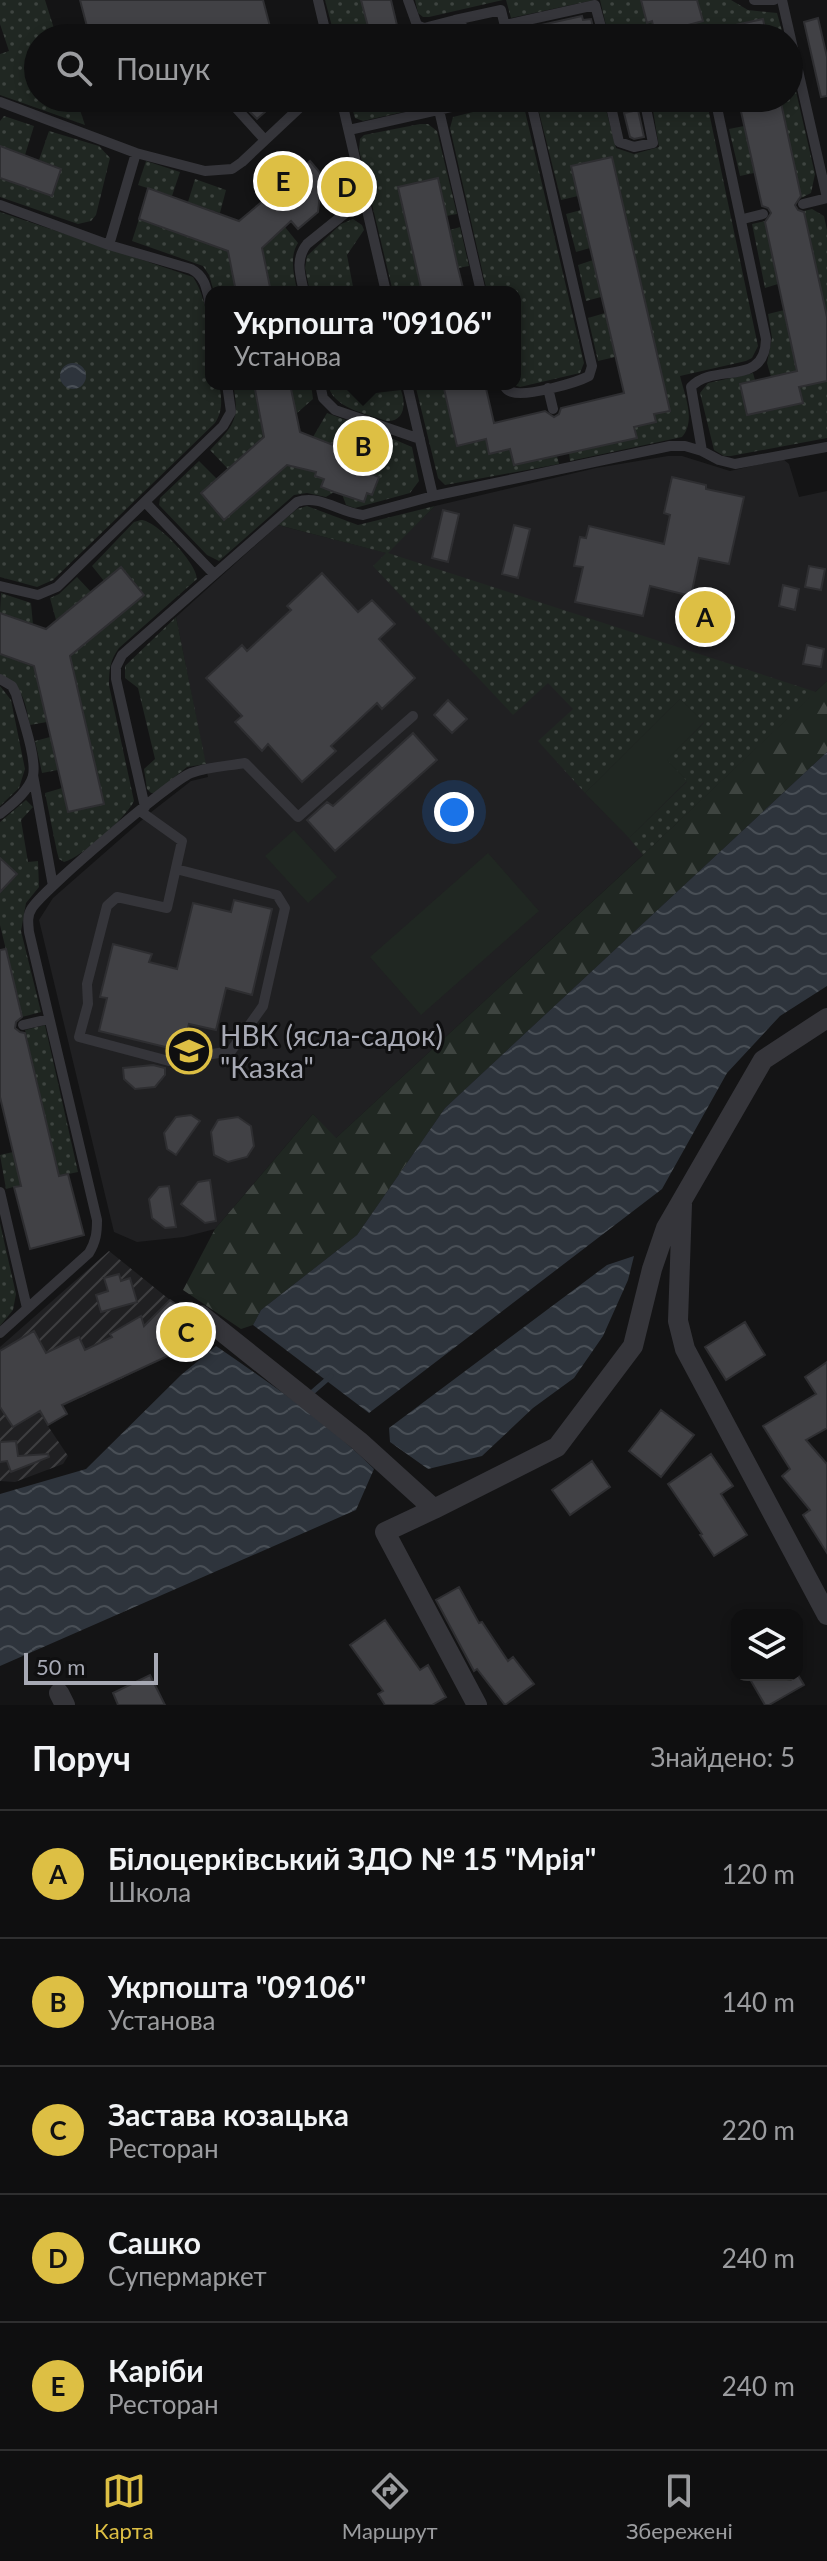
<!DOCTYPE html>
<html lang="uk">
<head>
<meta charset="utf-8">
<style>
	:root { --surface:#0f0f10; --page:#1d1d1e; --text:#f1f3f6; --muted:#9b9c9f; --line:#2f2f30; --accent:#ddbf44 }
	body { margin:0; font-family:Lato,sans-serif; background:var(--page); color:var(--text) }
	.controls { position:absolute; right:24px; bottom:24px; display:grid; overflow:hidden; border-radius:16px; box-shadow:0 4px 12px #0003 }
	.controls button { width:72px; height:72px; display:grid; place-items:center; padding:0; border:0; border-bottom:2px solid var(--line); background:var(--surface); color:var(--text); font:40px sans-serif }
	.scale { position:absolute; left:24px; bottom:20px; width:134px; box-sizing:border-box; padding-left:8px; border:4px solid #a7a9b4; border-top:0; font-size:22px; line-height:28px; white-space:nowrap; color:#a7a9b4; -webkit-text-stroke:6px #0f0f10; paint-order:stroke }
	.you { position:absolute; left:454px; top:812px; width:28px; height:28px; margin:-20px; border:6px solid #fff; border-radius:50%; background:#1a73e8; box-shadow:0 0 0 12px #1a73e833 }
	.badge { display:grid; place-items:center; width:52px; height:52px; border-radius:50%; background:var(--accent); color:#111; font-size:26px; font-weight:700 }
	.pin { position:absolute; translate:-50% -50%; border:4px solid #fff; box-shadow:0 2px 8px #0006 }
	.popup { position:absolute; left:205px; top:286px; width:316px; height:104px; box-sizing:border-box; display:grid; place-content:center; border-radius:16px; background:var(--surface); filter:drop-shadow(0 2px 6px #0005); font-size:26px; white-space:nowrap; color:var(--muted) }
	.popup b { font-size:30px; color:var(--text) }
	.popup::after { content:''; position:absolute; left:50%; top:100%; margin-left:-16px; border:16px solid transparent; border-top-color:var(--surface) }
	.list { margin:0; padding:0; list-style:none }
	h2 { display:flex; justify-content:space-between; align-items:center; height:104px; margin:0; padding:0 32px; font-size:34px }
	h2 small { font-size:26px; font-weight:400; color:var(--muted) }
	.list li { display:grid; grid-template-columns:52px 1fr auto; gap:24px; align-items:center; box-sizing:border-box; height:128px; padding:0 32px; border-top:2px solid var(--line) }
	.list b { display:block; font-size:30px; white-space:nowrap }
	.list p { margin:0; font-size:26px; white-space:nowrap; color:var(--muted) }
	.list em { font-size:26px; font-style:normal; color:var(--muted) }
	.icon { flex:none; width:44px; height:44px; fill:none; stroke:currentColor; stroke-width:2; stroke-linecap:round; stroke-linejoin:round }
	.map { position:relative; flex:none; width:827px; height:1705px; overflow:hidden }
	.search { position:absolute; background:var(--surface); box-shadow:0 4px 12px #0003; left:24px; right:24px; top:24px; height:88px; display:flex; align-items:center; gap:20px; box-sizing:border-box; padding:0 28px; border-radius:44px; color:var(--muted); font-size:30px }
	.sheet { height:744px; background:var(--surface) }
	nav { display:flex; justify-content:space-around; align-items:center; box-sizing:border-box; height:112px; border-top:2px solid var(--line); background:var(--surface); font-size:22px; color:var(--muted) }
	nav a { display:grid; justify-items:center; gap:4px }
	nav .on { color:var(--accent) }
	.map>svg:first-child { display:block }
	.built { fill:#202022 }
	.industrial { fill:url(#industrial-furrows) }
	.grass { fill:url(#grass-dots) }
	.forest { fill:url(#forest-firs) }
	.pitch { fill:#202722 }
	.water { fill:url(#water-waves) }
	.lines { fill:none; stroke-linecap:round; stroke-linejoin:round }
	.stream { stroke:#2e343c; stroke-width:5 }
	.building { fill:#414145; stroke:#2e2e31; stroke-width:2 }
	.lane { stroke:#35353a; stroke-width:10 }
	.street { stroke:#35353a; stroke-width:20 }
	.labels { text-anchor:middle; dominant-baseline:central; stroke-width:6; stroke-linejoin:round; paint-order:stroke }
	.poi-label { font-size:28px; fill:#a7a9b4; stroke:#0f0f10; text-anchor:start }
</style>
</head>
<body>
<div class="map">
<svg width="827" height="1705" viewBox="0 0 827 1705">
	<defs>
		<pattern id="industrial-furrows" width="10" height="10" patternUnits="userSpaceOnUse" patternTransform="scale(2)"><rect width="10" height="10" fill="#202022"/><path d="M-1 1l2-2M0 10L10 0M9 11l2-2" fill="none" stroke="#3e3e40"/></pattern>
		<pattern id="grass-dots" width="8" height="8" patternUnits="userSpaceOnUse" patternTransform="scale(2)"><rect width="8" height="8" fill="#202722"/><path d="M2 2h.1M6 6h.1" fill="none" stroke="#3e4440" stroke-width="1.8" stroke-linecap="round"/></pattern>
		<pattern id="forest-firs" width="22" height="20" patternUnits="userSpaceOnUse" patternTransform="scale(2)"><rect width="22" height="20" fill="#202722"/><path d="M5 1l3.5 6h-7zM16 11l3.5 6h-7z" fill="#3e4440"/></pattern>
		<pattern id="water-waves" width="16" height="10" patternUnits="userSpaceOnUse" patternTransform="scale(2)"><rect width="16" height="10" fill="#2e343c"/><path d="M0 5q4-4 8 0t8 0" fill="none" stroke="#494f56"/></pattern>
	</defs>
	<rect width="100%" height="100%" fill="#141415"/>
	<!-- built -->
	<path class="built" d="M668,456H682L730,471L783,459L789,464L799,497L827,491V681L643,855L335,1139L313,1114L215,1229L184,1237L137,1242L114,1232L39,920L53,898L150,813L191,781L208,777L176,617L278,525L387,553L435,506L596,468Z"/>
	<!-- industrial -->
	<path class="industrial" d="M109,1251L170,1300L142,1364L144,1368L63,1406L67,1414L48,1426L68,1456L63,1464L15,1482L0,1481V1347Z"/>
	<!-- grass -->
	<path class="grass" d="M0,0H45L57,38H38V98H76L85,125L0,95V54L9,51L0,24Z
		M325,0H361L371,38H335Z
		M415,0H503L429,17H423L418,13Z
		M506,0H594L511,18Z
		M600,0H641L647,22L652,21L655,33L697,0H731L748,10L777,13L784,38H767L762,19L723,27L725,38H609Z
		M789,61L815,174L811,193L801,198L780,98H789Z
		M349,98H465L363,121L355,118Z
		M540,98H603L616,148L634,154L659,147L651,98H706L758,346L752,358L746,361L680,376C685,396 696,421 682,437L570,461L569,453L636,438L634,427L656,422L654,414L670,410L612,157L572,166L578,196L561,200L538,108Z
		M509,103H516L525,111L584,363L580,373L520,387L511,384H515V292H487L450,128L453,117Z
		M4,116L34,126L25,155L0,146V121Z
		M420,124H428L437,131L457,214L446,216L398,187L422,292H393L359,150L360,139L364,135Z
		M744,126L754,173L740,176L729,129Z
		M49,131L99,146L110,158L96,215L91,221L78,224L0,197V178L52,195L61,169L39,160Z
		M146,161L180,172L172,196L138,185Z
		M195,179L226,190L220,213L188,202Z
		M812,209L824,216L827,230V317L804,211Z
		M581,210L590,248L576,252L566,214Z
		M0,212L193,277C211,303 211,353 211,384H219C222,398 223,411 215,423L53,580L37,587L0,577Z
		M139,219L228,251L236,292H214L209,275L203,266L132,241Z
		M353,219L362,225L364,230L347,255L354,292H310L305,268L307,256L341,224Z
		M765,221L778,284L765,288L752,224Z
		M285,227L298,243C289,257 294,274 297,290L271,292L262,248Z
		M460,227L469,266L458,268L450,230Z
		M593,260L601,297L586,301L578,265Z
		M784,310L797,371L771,377L767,363L772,338L768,314Z
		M605,313L615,357L598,361L588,318Z
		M753,373L755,380L740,384L802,402L799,387L827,381V438L731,456H724L714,450L700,393L708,383Z
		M233,384H254L264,437L228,469L210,450C234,425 240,420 233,384Z
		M290,384H311L313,399L296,414Z
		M328,384H373L376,393L401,390C406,404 405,422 386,421C365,413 332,408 328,384Z
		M415,384H443L458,445L486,439L489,454L510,449L514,465L557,456L559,464L445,485L438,478Z
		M327,413L354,423L349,438L341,442L335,440L333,445L313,437Z
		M365,427L412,447L419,481L410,493L355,508L346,505L342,494L364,502L367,493L372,495L379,477L371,474L373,467L368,465L364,454L367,445L359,442Z
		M199,461L217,479L201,493L224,520L287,465L316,472L315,476L324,479L321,487L334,492L326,497L307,493L294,495L219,561L207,555L159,505L160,498Z
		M307,506L358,525L435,506L388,553L816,692L643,855L629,838L687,782L666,760L704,723L680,699L585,793L538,741L573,709L548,683L513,715L373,566L386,553L278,525L297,509Z
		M141,520C156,520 197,563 197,579L119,648C110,660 109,670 109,685L134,801C126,818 82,857 64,862L59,859L57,852L45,793L62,788L68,812L104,804L70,656L144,595L121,567L104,581L92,566L134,522Z
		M77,577L91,592L56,620L50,598L59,594Z
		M1,593L31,603L33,625L0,613Z
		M176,617L206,764L187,767L155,793H151L147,789L144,769L155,759L138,688L125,678V666Z
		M0,654L34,667L47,722L30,725C25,702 23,685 0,675Z
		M0,686L11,700L25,769L19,788L0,806Z
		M50,737L58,770L42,773L35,741Z
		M26,800L33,807L21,820L28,862L38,861L39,887L26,903L21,931L41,1012L22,1017L0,925V892L17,874L0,858V822Z
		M45,1025L78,1172L59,1176L25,1030Z
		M13,1152L21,1185L6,1189L0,1155Z
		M0,1223L16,1294L13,1310L0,1326Z"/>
	<!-- forest -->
	<path class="forest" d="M827,681V752L445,1108L357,1235L261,1310L253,1325L241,1329L183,1290L215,1229L313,1114L336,1138L643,855Z"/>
	<!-- pitch -->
	<path class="pitch" d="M680,699L704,722L667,760L687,781L629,838L585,793Z
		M294,830L337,877L308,903L265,856Z
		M488,853L539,911L421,1015L370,957Z"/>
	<!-- water -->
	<path class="water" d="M60 376a13 13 0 1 1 26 0a13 13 0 1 1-26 0Z
		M827,752V986L780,1016L727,1073L662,1189L369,1413L253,1325L261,1310L357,1235L445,1108Z
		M634,1256L628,1280L603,1336L574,1378L533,1408L482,1456L428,1469L390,1442L389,1428L607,1265Z
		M216,1346C271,1384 327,1422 374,1469L356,1510L0,1666V1494L86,1469L181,1375Z"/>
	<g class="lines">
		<!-- stream -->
		<path class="stream" d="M308,1396L331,1376"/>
	</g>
	<!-- building -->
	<path class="building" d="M80,0H263L273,38H90Z
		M361,0H391L400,38H371Z
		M641,0H697L703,21L655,34L652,21L647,23Z
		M582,16L583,20L591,19L596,38H525L523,29Z
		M818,18L827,57V96L821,97L804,22Z
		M763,19L767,38H704L703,32Z
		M257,98H281L257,119L247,109Z
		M738,98H780L801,196L795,205L798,210L804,212L827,317V381L799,387L803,403L747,415L740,384L797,371L765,222L771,213L768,208L762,206Z
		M638,110L644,137L634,139L630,137L624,113Z
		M0,146L61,169L52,196L0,178Z
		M612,157L670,411L654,414L656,422L634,427L637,438L514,465L510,449L489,454L486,439L457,446L443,384H485L494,423L545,411L554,417L559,414L561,408L624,393L571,166Z
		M296,160L303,167L310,161L322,175L318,212L298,229L291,221L262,248L271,292H236L228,251L139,219L148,188L239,221L270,195L264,188Z
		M438,178L458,268L464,292H422L398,187Z
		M254,384H290L300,432L333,445L335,439L341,442L343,436L368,445L364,454L371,457L368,465L373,467L371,474L379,477L372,495L367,493L364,502L334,492L321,487L324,479L315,476L316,472L287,465L224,520L201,493L264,437Z
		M672,477L706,485V489L744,497L729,564L699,558L691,596L650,586L643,616L575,602L583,567L574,566L580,537L586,538L589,526L664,544L670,515L664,513Z
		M443,510L459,514L448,562L432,558Z
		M514,525L530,529L518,578L502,574Z
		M809,566L825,569L821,590L805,587Z
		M121,567L144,595L70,656L104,804L68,812L34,666L0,654V613L46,629Z
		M322,573L358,612L372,600L395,624L379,639L415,678L382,709L377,703L331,746L336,751L302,782L268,744L262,751L235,722L242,716L206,678L242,645L247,651L291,610L287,606Z
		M783,585L799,589L795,610L779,606Z
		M807,645L824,649L821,667L803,664Z
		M448,700L467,719L452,733L434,715Z
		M413,733L437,760L335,851L307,820L327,802L333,806Z
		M0,858L17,874L0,892Z
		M234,900L272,909L252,995L226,988L216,1030L189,1024L182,1051L99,1031L107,998L100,997L113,944L152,954L149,962L177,969L193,903L231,912Z
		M6,949L22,1017L16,1022L15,1028L20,1032L25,1033L59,1176L68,1174L84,1235L30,1249L14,1187L21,1186L0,1097V950Z
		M153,1065L165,1068V1075L155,1087L135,1089L124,1079L123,1068Z
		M191,1115L200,1121L176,1155L167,1149L164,1133L176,1117Z
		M238,1117L251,1126L254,1146L247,1157L228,1162L214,1155L211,1132L218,1120Z
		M210,1180L216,1221L205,1223L181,1204L198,1182Z
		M169,1186L176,1227L165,1228L152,1218L149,1199L159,1187Z
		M119,1274L121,1281L130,1278L137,1302L101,1312L96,1295L108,1291L104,1278Z
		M170,1300L188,1313L193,1326L186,1331L196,1343L62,1405L67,1414L48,1425L40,1411L13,1427L0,1407V1351L34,1331L46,1353L79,1337L85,1350L112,1337L110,1334L141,1316L144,1326Z
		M745,1322L765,1355L726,1380L705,1347Z
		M827,1362V1428L806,1440L827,1464V1553L803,1515L810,1510L782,1476L790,1469L763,1426L816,1394L805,1377Z
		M661,1410L694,1435L661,1477L629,1451Z
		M16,1441L18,1456L48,1454L49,1457L11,1472L7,1461L0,1462V1442Z
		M711,1454L733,1486L721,1494L747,1535L714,1556L700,1535L702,1534L668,1484Z
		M592,1461L610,1487L570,1515L552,1490Z
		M459,1587L479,1623L482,1622L508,1661L513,1657L534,1684L505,1705L477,1669L474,1671L436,1600Z
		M385,1620L420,1670L428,1665L446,1697L432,1705H385L378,1694L383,1691L350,1645Z
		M150,1675L165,1705H118L113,1693Z
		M762,1675H798L804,1685L769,1705H765L751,1681Z"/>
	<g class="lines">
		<!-- lane -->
		<path class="lane" d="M318,0L327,38
			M408,0L417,25L424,28L455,20L461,23L467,38
			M754,0H774
			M782,0L827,198
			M455,20L501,10L508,38
			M505,25L595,5L604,38
			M247,98L236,108L265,140
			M341,98L386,292
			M609,98L619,142L634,147L653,143L644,98
			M0,102L136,153L205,171L232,169L242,162L310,98
			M439,110L481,292
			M349,130L491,98
			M803,204L827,198
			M0,205L109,245L191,269C207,277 207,293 211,309
			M743,219L763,214
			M109,245L136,153
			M304,292C300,274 295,259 307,244L364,198
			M320,384L323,398L335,410L420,439
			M407,384L433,496
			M503,384C506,388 506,391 512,392C526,397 576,383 589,376L592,366L530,98
			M548,388L553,409
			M702,451L691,387C714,362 765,388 766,339L715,98
			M145,502L214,574
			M0,586L38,595L57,587L223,426L231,412L227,384
			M0,679L12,686L16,694C21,714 37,757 33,776C28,792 12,804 0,814
			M33,775L53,886
			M145,807L116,679V667L122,655L297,502C320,494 340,513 363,515L433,496L670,446H685L702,451L719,460L735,464L827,447
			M140,811L182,841L167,908L117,897L107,906L87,984L88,1004L79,1037L169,1061L231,1051L263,1006L285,908L277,895L176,869
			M23,1025L49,1019
			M0,1192L27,1308
			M0,1333L89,1253C96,1241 97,1233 97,1220L29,932C28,923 27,915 32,908C42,891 172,780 191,773C207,767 228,766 245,763L298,817L413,716"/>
		<!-- street -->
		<path class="street" d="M682,1204L678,1321L685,1349L827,1615
			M201,1315L359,1441L434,1509L557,1447L633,1346L652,1269L666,1228L763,1060L827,1018
			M434,1509L385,1532L477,1705
			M59,1693L65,1705"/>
	</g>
	<!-- icons -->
	<defs>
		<g id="school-ring" transform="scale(2.3)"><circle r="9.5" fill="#0f0f10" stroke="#ddbf44" stroke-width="1.5"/><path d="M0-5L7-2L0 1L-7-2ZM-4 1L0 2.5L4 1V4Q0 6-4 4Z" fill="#ddbf44"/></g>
	</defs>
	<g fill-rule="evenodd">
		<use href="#school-ring" x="189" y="1051"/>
	</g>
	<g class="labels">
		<!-- poi labels -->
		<g class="poi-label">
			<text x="220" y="1035">НВК (ясла-садок)<tspan x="220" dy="32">"Казка"</tspan></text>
		</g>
	</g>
</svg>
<div class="controls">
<button><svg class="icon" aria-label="layers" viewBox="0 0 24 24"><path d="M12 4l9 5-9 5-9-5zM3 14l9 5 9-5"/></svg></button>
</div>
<div class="scale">50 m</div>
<div class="you"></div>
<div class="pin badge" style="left:705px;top:617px">A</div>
<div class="pin badge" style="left:363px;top:446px">B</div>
<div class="popup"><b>Укрпошта &quot;09106&quot;</b>Установа</div>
<div class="pin badge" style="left:186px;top:1332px">C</div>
<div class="pin badge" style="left:347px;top:187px">D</div>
<div class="pin badge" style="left:283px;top:181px">E</div>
<div class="search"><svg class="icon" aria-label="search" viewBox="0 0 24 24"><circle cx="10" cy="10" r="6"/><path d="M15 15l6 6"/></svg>Пошук</div>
</div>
<section class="sheet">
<h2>Поруч<small>Знайдено: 5</small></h2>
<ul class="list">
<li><span class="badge">A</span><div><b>Білоцерківський ЗДО № 15 &quot;Мрія&quot;</b><p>Школа</p></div><em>120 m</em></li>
<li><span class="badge">B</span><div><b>Укрпошта &quot;09106&quot;</b><p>Установа</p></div><em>140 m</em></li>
<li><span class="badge">C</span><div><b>Застава козацька</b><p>Ресторан</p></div><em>220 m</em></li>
<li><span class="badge">D</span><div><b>Сашко</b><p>Супермаркет</p></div><em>240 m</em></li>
<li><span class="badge">E</span><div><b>Каріби</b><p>Ресторан</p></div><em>240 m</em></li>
</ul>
</section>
<nav>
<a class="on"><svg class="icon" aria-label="map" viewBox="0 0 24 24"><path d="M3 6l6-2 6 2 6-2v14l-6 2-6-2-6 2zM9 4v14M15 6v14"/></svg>Карта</a>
<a><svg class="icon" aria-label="directions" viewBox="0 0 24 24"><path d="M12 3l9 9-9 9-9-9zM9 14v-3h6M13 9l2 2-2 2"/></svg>Маршрут</a>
<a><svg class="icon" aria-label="saved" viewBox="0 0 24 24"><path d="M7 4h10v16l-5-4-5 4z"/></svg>Збережені</a>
</nav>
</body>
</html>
